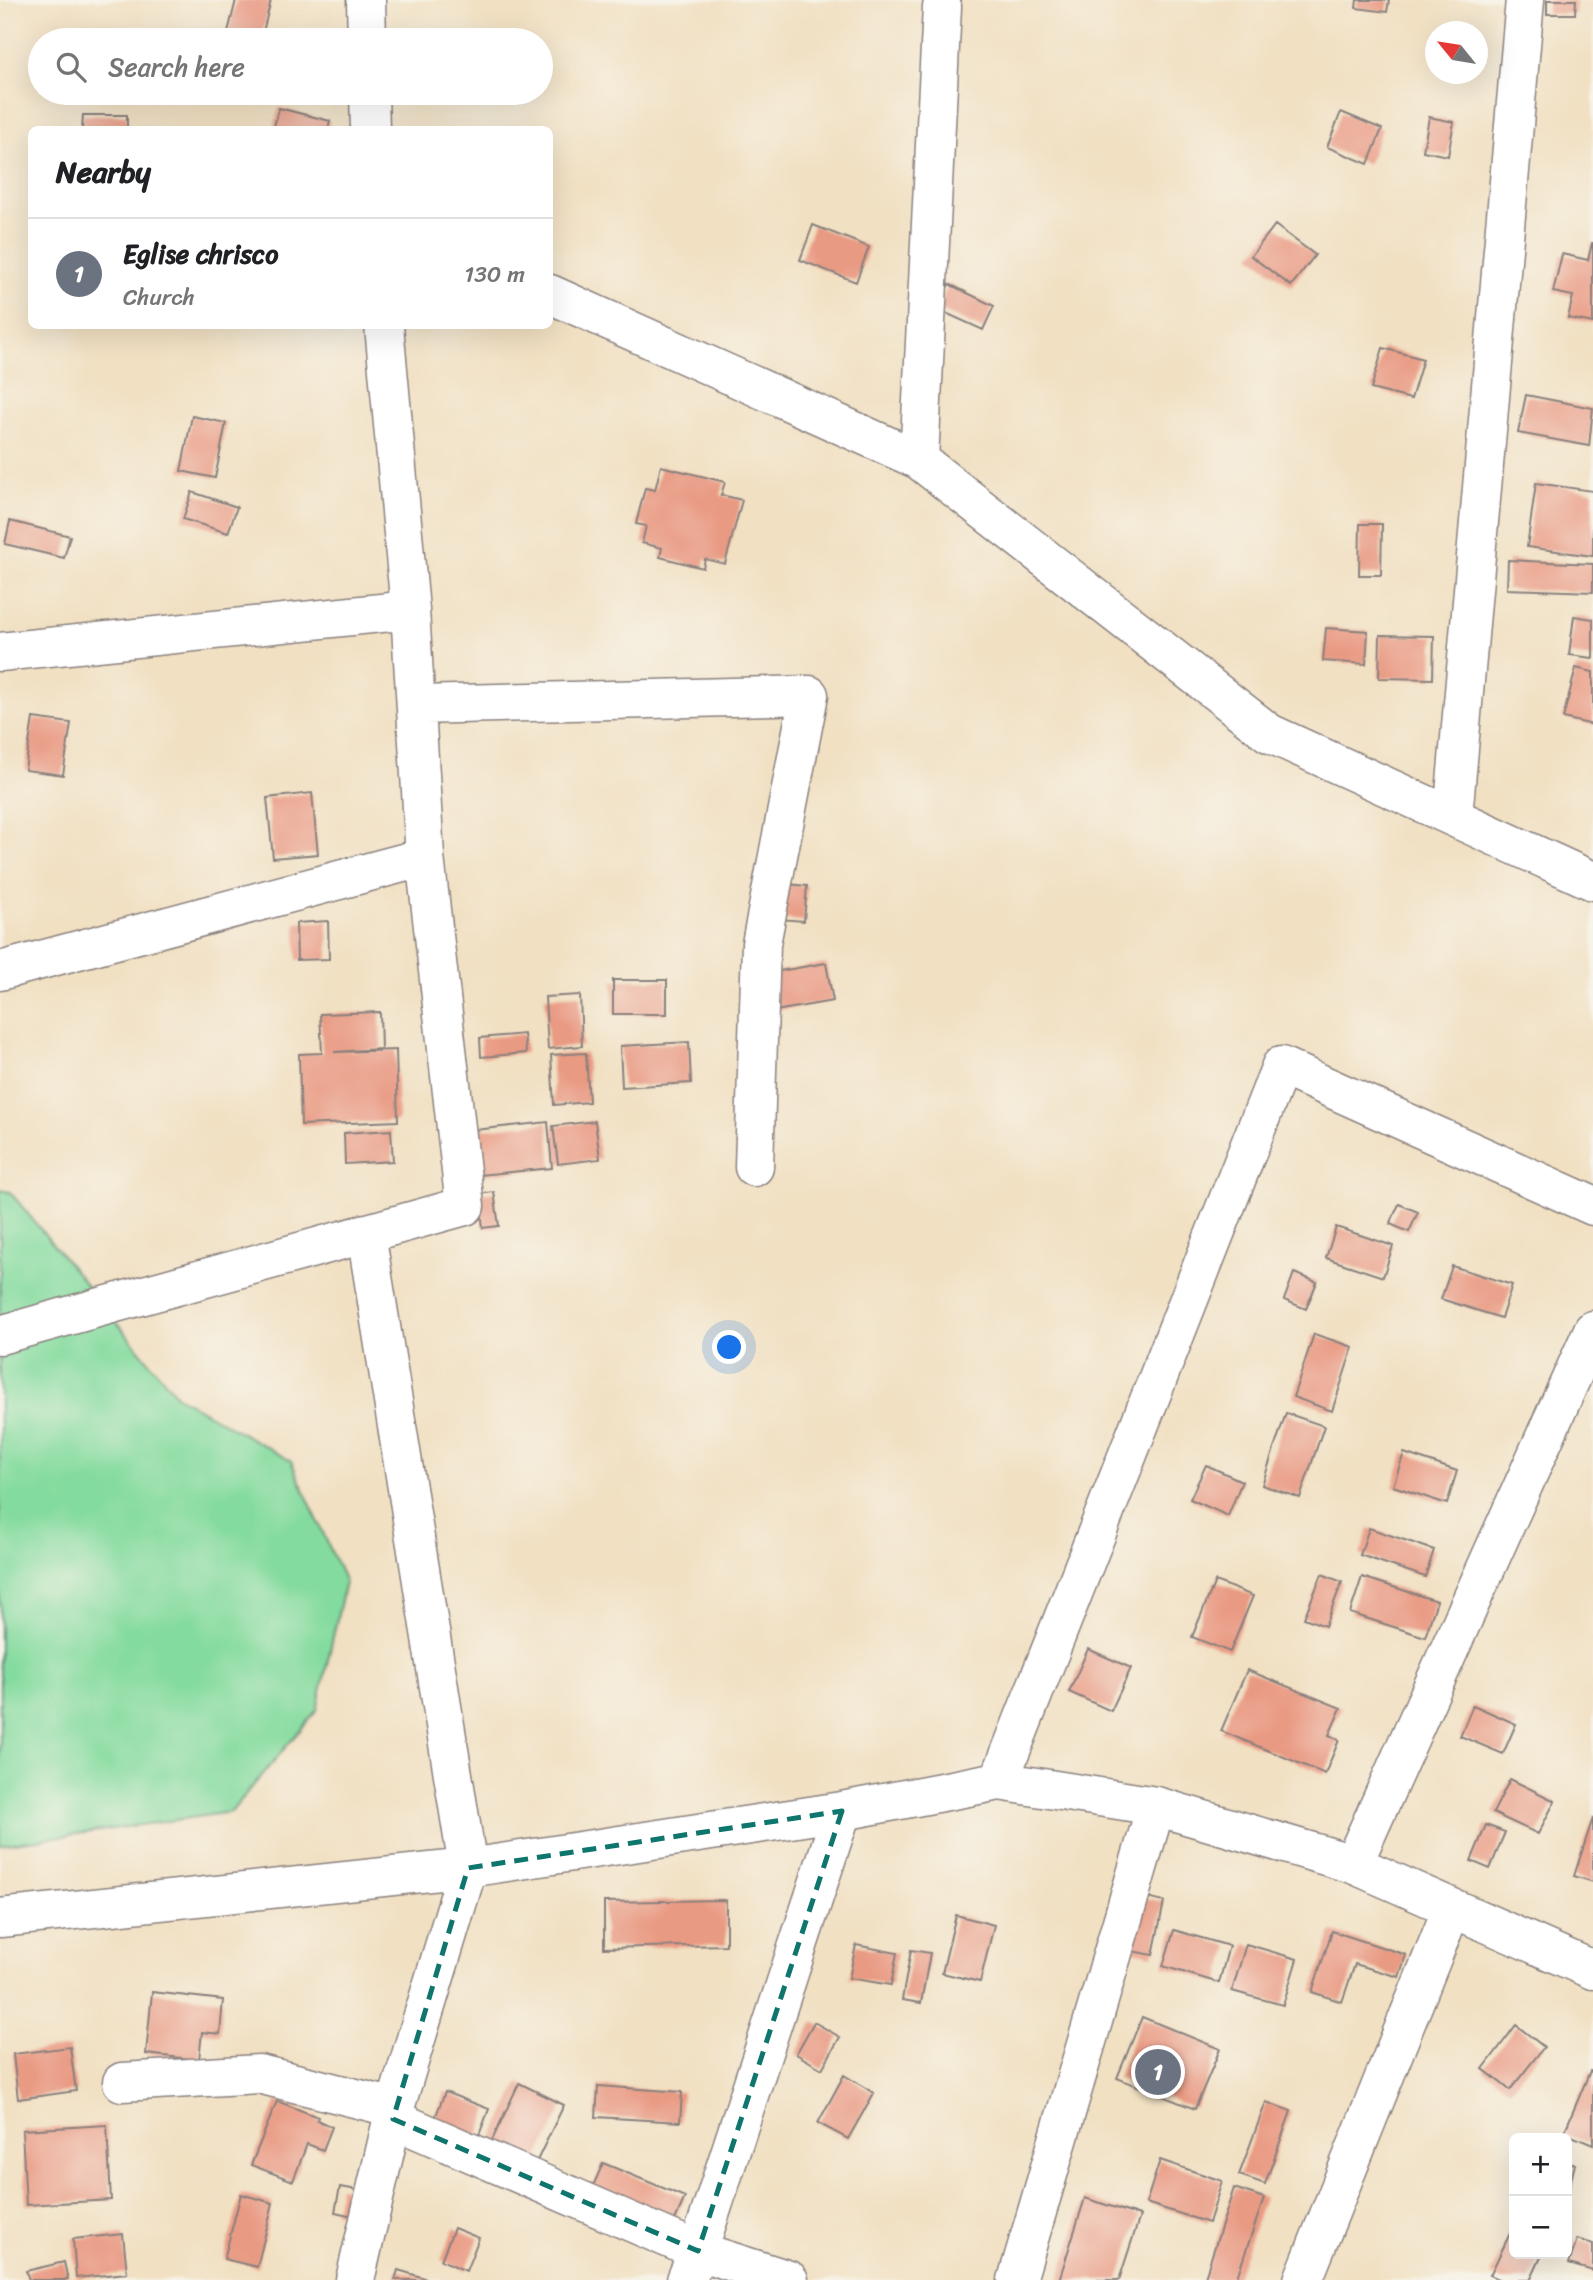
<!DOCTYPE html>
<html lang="en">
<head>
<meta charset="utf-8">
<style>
	:root { --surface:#fff; --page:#f6f6f6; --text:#202124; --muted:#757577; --line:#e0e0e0; --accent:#db2777 }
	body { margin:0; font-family:Sriracha,sans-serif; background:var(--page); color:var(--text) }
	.controls { position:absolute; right:21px; bottom:21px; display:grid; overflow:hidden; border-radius:10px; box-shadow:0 7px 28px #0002 }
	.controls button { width:63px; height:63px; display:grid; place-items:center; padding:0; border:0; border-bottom:2px solid var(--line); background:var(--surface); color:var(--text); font:35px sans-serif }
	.compass { position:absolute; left:1425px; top:21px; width:63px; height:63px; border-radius:50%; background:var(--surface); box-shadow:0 7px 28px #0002; rotate:300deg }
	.you { position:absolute; left:730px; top:1348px; width:24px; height:24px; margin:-18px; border:5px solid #fff; border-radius:50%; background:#1a73e8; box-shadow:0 0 0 10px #1a73e833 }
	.badge { display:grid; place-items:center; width:46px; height:46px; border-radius:50%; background:var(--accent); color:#fff; font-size:23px; font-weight:700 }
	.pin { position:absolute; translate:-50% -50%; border:4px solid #fff; box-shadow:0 2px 7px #0006 }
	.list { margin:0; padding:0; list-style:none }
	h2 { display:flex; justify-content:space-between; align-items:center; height:91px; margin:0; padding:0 28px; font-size:30px }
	h2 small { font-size:23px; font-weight:400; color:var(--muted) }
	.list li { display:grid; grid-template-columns:46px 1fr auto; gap:21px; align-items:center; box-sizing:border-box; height:112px; padding:0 28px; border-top:2px solid var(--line) }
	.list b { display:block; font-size:26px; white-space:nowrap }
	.list p { margin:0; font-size:23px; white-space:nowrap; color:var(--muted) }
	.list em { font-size:23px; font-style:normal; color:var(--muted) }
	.icon { flex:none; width:38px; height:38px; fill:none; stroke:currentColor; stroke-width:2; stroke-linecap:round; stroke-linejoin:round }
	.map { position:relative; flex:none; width:1593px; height:2280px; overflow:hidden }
	.search { position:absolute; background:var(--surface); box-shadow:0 7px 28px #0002; left:28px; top:28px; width:525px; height:77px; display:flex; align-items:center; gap:18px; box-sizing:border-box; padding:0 24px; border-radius:38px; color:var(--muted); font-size:26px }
	.panel { position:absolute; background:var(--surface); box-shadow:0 7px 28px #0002; left:28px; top:126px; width:525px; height:203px; border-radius:10px }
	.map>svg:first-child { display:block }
	.green { fill:#84db9f; stroke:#537e6d; stroke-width:2 }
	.building { fill:#e99a83 }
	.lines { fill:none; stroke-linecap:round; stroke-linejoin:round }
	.minor-casing { stroke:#8a817e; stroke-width:41 }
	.minor { stroke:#fff; stroke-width:38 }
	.marked { fill:none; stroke:#0f766e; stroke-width:5; stroke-dasharray:14 9; stroke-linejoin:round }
</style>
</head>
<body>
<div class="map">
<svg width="1593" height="2280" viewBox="0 0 1593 2280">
	<rect width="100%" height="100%" fill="#f7f3e8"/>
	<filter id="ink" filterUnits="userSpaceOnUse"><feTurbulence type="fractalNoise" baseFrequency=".0143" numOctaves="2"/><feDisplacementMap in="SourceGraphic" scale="14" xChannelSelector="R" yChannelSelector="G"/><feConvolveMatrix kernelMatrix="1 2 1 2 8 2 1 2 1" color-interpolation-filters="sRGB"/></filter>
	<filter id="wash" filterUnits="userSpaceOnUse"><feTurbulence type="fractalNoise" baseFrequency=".00686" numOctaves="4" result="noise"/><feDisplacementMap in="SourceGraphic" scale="28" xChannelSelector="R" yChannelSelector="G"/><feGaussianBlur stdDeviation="1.57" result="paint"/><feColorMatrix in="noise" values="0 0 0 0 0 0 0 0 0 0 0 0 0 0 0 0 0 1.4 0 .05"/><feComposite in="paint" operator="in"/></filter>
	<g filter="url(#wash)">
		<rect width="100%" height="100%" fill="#f1e0c2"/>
		<!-- green -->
		<path class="green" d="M0,1190L10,1192L177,1396L291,1461L345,1582L317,1710L231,1812L0,1845Z"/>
		<g id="blocks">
			<!-- building -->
			<path class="building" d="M236,0H271L261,40H226Z
				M1357,0H1389L1387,12L1356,8Z
				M1547,0H1576L1575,14H1547Z
				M279,108L330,121L328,130H273Z
				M1341,112L1382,129L1368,164L1327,147Z
				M83,115H127V130H82Z
				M1429,117L1454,122L1448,156L1423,151Z
				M813,225L869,247L856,282L800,260Z
				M1275,225L1315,255L1291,286L1251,256Z
				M1592,243H1593V323L1568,318L1573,296L1553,292L1562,254L1588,260Z
				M949,284L994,306L983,330L937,309Z
				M1383,348L1423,359L1411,399L1371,389Z
				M1526,395L1593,408L1589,446L1518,433Z
				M192,416L226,423L215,478L181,471Z
				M661,466L725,482L721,495L742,500L725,564L705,559L703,568L660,557L662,548L642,543L646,526L636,524L645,488L655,490Z
				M1536,483L1593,491V556L1527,547Z
				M192,492L237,507L228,533L183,519Z
				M10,521L70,536L64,558L5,544Z
				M1360,524H1382L1381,575H1359Z
				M1508,560L1593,564V592L1507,589Z
				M1574,616L1593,619V658L1569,655Z
				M1326,628L1368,631L1366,664L1323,661Z
				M1380,635L1434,636L1433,679L1379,678Z
				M1576,668L1593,672V725L1563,718Z
				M33,718L71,723L63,775L25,770Z
				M312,793L318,854L273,858L267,798Z
				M757,881L807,886L804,921L754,917Z
				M328,921L329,959L297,960L296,923Z
				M826,963L833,1001L775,1011L768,973Z
				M613,980H667V1014H613Z
				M580,995L582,1046L548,1049L545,997Z
				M380,1012L381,1049L334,1052L396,1050L398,1121L301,1125L299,1054L322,1053L320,1014Z
				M524,1034L526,1053L481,1057L480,1038Z
				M689,1042L691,1083L622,1087L620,1046Z
				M586,1053L589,1102L554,1105L551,1055Z
				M595,1121L600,1159L558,1164L553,1126Z
				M548,1122L552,1168L479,1175L475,1130Z
				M391,1130L393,1161L345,1164L344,1133Z
				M494,1192L499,1226L483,1228L479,1194Z
				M1399,1204L1418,1212L1409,1232L1390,1224Z
				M1336,1227L1393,1246L1383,1277L1326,1258Z
				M1452,1266L1512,1285L1501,1318L1441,1299Z
				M1294,1273L1317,1282L1306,1309L1284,1300Z
				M1314,1334L1353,1347L1332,1411L1293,1397Z
				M1286,1413L1324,1426L1300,1498L1262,1485Z
				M1404,1453L1457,1471L1447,1504L1393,1486Z
				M1206,1465L1242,1481L1228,1516L1190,1499Z
				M1369,1528L1434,1550L1425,1577L1360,1555Z
				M1322,1574L1342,1582L1325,1626L1304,1618Z
				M1362,1577L1437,1601L1425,1637L1350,1613Z
				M1215,1581L1253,1596L1230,1652L1192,1637Z
				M1088,1649L1131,1668L1111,1711L1069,1692Z
				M1247,1670L1341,1708L1329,1735L1339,1740L1325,1774L1221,1731Z
				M1473,1705L1516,1724L1503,1754L1460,1736Z
				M1510,1779L1555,1801L1538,1834L1493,1813Z
				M1593,1818V1882L1574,1876Z
				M1486,1825L1505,1832L1490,1869L1471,1861Z
				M1138,1896L1164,1902L1153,1955L1126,1950Z
				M726,1900V1945L604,1948V1902Z
				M956,1915L994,1925L980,1982L942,1973Z
				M1174,1930L1229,1946L1219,1983L1163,1966Z
				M1332,1931L1406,1955L1399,1977L1355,1964L1342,2002L1312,1992Z
				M1246,1944L1297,1959L1283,2005L1232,1991Z
				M856,1945L897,1953L891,1985L849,1978Z
				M911,1950L930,1953L921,2003L902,2000Z
				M152,1992L223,2000L220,2034L202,2032L199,2060L146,2054Z
				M1142,2017L1220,2049L1195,2109L1117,2078Z
				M814,2022L840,2037L822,2069L796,2054Z
				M1516,2025L1544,2047L1510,2090L1483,2069Z
				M70,2047L76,2091L18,2099L13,2054Z
				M1590,2071L1593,2072V2145L1564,2133Z
				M844,2075L874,2093L848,2139L818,2123Z
				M519,2083L564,2105L531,2173L487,2151Z
				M598,2086L682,2092L680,2122L596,2117Z
				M445,2092L489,2109L474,2148L430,2131Z
				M277,2101L318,2117L317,2120L332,2127L323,2150L307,2144L293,2181L251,2165Z
				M1266,2102L1291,2111L1265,2184L1239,2175Z
				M107,2125L111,2200L26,2205L22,2130Z
				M1160,2160L1222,2181L1209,2223L1146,2203Z
				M1567,2161L1575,2164L1568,2193H1567Z
				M603,2163L685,2197L669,2234L587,2200Z
				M340,2187L358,2190L353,2216L335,2212Z
				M1234,2188L1264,2198L1236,2280H1204Z
				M241,2194L273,2203L257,2267L224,2259Z
				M1085,2198L1140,2216L1119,2280H1059Z
				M454,2228L479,2238L466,2271L441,2260Z
				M1512,2229L1514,2230V2254H1542L1530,2280H1501L1490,2275Z
				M123,2234L127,2273L76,2278L73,2239Z
				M1577,2239L1593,2244V2271L1569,2264Z
				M64,2262L68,2280H29L26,2271Z
				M398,2270L428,2279V2280H395Z"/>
		</g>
	</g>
	<g filter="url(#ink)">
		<use href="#blocks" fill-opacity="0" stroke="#8a817e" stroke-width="2"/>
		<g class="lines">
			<!-- minor casing -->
			<g class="minor-casing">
				<path id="minor" d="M366,0L367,40
					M369,93L370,130
					M550,294L919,460L1269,733L1593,881
					M919,460L942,7
					M0,652L410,610
					M416,705L809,695L761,944L754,1167
					M1453,817L1525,0
					M0,971L425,857
					M0,1335L465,1206L425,857L410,610L384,326
					M999,1781L1281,1066L1593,1206
					M1353,1864L1593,1330
					M0,1918L468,1868L842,1811L999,1781L1156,1806L1353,1864L1593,1970
					M122,2082L259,2074L395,2108
					M393,2119L698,2251L789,2280
					M355,2280L395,2108L468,1868L366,1233
					M686,2280L698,2251L842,1811
					M1017,2280L1156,1806
					M1303,2280L1452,1908"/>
			</g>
			<!-- minor -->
			<use href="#minor" class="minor"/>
		</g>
	</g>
	<!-- marked area -->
	<path class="marked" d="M842,1811L698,2251L393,2119L468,1868Z"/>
</svg>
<div class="controls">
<button>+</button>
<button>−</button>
</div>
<svg class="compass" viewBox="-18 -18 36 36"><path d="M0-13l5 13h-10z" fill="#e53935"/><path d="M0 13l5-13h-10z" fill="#757577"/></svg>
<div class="you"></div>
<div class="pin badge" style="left:1158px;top:2072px;background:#6b7280">1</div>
<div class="search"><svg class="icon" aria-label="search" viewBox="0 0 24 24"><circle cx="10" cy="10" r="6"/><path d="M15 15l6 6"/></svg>Search here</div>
<section class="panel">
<h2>Nearby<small></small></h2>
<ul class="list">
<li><span class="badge" style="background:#6b7280">1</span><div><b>Eglise chrisco</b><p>Church</p></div><em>130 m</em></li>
</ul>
</section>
</div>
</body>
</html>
